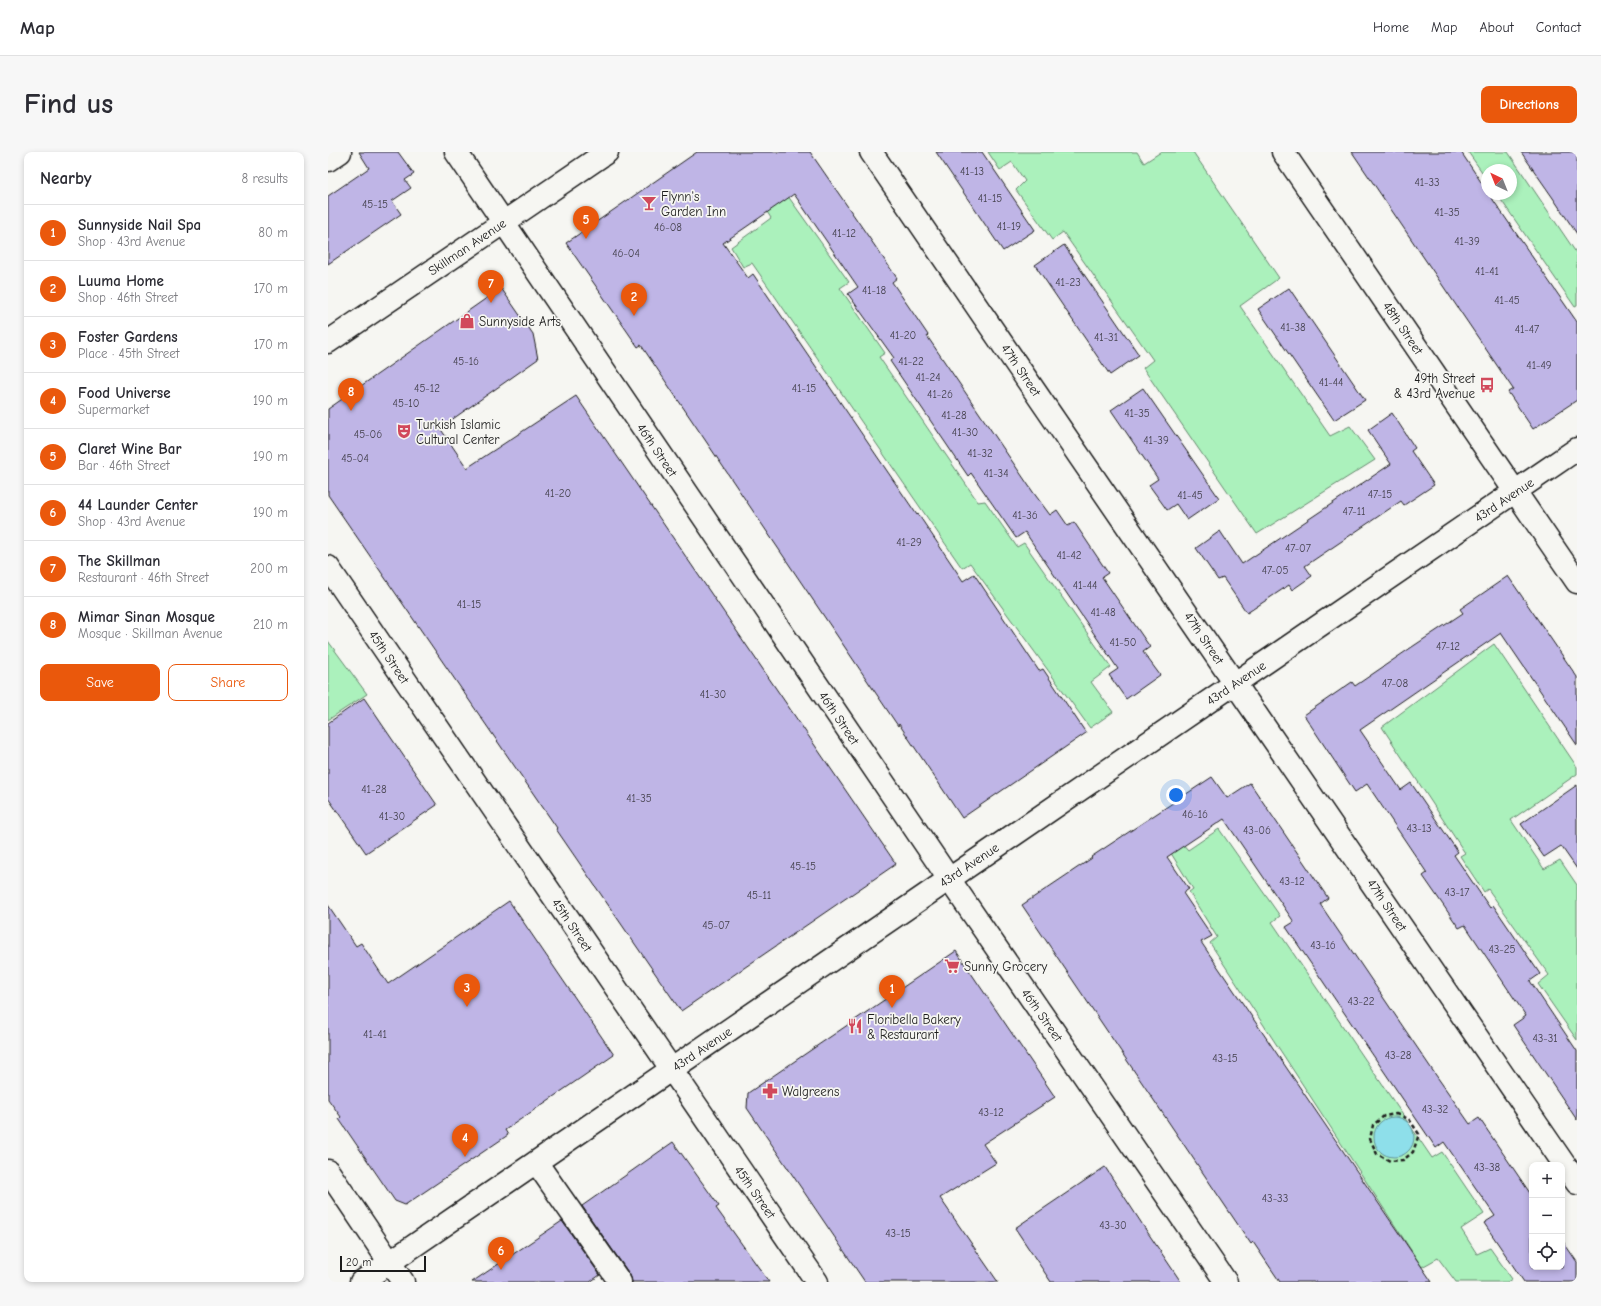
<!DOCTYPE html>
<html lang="en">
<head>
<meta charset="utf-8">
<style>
	:root { --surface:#fff; --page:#f7f7f7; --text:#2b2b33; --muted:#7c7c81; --line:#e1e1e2; --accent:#ea580c }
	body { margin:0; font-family:"Comic Neue",sans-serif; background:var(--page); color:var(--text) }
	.controls { position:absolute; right:12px; bottom:12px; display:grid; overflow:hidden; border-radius:8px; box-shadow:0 2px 6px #0003 }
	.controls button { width:36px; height:36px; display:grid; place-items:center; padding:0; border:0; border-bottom:1px solid var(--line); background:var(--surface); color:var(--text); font:20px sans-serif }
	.compass { position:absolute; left:1153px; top:12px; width:36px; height:36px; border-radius:50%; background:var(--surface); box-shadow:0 2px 6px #0003; rotate:317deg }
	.scale { position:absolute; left:12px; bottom:10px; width:86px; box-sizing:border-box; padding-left:4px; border:2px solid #1c1c1c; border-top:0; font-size:11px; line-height:14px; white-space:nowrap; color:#1c1c1c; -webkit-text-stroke:3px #f6f6f2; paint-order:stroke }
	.you { position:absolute; left:848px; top:643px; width:14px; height:14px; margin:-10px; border:3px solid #fff; border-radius:50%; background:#1a73e8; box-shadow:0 0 0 6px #1a73e833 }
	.badge { display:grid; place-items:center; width:26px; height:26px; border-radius:50%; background:var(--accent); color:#fff; font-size:13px; font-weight:700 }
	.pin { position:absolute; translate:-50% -33px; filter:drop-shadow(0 1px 2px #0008) }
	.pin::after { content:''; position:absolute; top:21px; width:14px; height:12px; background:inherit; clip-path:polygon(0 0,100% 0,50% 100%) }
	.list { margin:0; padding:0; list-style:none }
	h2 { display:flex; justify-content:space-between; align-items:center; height:52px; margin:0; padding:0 16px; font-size:17px }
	h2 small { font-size:13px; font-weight:400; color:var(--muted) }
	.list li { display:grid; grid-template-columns:26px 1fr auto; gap:12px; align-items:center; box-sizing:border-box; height:56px; padding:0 16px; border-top:1px solid var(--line) }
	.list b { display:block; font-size:15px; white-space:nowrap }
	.list p { margin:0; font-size:13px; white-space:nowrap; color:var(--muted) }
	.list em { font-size:13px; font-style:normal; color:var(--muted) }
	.actions { display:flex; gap:8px; padding:12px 16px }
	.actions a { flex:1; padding:9px 0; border:1px solid var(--accent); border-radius:8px; text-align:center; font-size:14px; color:var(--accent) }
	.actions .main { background:var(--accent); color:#fff }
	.icon { flex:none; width:22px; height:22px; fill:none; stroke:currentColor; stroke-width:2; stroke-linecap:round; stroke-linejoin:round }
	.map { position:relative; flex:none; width:1249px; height:1130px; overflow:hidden; border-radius:8px }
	header { display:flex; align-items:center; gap:24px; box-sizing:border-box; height:56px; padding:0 20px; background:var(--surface); border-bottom:1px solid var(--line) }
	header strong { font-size:19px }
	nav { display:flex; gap:22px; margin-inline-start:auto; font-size:14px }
	.intro { display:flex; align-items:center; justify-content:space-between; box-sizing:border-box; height:96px; padding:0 24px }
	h1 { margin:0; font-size:28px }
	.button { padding:10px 18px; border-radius:8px; background:var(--accent); color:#fff; font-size:14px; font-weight:700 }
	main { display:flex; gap:24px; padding:0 24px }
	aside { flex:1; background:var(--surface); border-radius:8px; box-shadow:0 2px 6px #0003 }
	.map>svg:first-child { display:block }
	.green { fill:#abf1bc; stroke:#64866c }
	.water { fill:#8edfea; stroke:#609198 }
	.building { fill:#bfb5e6; stroke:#1c1c1c }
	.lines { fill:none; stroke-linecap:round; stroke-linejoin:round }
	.minor-casing { stroke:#1c1c1c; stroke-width:25 }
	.path { stroke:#1c1c1c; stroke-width:2.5; stroke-dasharray:4 3; stroke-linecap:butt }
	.minor { stroke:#f6f6f2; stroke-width:22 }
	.labels { text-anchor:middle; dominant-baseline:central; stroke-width:3.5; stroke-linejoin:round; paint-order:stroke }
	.number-label { font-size:11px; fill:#45424e }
	.poi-label { font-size:13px; fill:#1c1c1c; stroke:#f6f6f2; text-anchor:start }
	.street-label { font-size:13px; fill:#1c1c1c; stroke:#f6f6f2 }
</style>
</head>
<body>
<header>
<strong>Map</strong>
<nav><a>Home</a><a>Map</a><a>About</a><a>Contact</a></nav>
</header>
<div class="intro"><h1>Find us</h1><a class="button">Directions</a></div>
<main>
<aside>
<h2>Nearby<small>8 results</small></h2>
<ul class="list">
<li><span class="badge">1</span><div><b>Sunnyside Nail Spa</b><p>Shop · 43rd Avenue</p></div><em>80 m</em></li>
<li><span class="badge">2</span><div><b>Luuma Home</b><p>Shop · 46th Street</p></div><em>170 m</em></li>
<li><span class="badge">3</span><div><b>Foster Gardens</b><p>Place · 45th Street</p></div><em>170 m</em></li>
<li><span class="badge">4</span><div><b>Food Universe</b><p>Supermarket</p></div><em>190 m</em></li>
<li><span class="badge">5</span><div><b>Claret Wine Bar</b><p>Bar · 46th Street</p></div><em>190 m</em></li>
<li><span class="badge">6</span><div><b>44 Launder Center</b><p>Shop · 43rd Avenue</p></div><em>190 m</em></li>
<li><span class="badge">7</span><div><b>The Skillman</b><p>Restaurant · 46th Street</p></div><em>200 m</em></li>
<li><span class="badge">8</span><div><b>Mimar Sinan Mosque</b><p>Mosque · Skillman Avenue</p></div><em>210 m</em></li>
</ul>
<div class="actions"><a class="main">Save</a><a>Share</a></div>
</aside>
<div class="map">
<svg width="1249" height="1130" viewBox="0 0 1249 1130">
	<rect width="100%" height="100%" fill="#f6f6f2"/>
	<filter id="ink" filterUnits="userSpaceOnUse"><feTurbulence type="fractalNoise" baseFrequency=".025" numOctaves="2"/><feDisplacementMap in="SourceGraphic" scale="8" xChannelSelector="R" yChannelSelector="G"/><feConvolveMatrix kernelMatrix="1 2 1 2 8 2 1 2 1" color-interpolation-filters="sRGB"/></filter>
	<g filter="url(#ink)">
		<!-- green -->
		<path class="green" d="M660,0H809L816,11L833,0H865L951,126L912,154L1002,284L1022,274L1047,308L929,382L815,216L825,208L735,80L724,88L688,38L697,29L684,10L672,18Z
			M1140,0H1180L1249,102V154L1247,155L1169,42H1183V18H1159V27Z
			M435,9L521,130L512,136L557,201L551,205L650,350L657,349L689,395L696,391L783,515L763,530L785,560L762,576L642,411L634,416L424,111L415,115L403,95L443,66L415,23Z
			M0,489L39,542L0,568Z
			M1166,492L1249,615V622L1183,668L1216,717L1232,708L1249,733V888L1210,832L1221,823L1160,737L1156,740L1132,704L1137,701L1054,575Z
			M891,677L952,764L944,770L1104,1006L1114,1000L1156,1062L1133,1077L1149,1102L1162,1096L1184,1127L1179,1130H1128L1110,1106L1094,1115L882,791L889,785L861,740L865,737L841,698L853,690L860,698Z"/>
		<!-- water -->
		<path class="water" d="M1046 985a20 20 0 1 1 40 0a20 20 0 1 1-40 0Z"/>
		<!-- building -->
		<path class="building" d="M31,0H70L86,22L77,28L83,36L64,49L73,62L0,112V44L41,16Z
			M369,0H482L569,126L564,130L600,183L599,184L705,340L722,363L729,358L740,374L746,370L780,421L774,425L822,495L815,500L832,523L798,547L781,523L790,517L697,380L688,386L643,321L640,324L562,209L566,206L520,142L530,135L466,42L395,91L420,126L425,122L589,363L590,362L635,429L646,422L711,519L715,517L758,581L634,666L571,572L570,574L313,193L310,195L238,91Z
			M608,0H654L707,78L675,99Z
			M1024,0H1133L1159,39V42H1161L1249,170V248L1205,277L1180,240L1185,237Z
			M1193,0H1249V82L1225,46Z
			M736,93L811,203L782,223L707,113Z
			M173,136L205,182L210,207L112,276L139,316L248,244L568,712L353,859L228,677L229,676L0,343V257Z
			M961,136L1037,248L1006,268L930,157Z
			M815,236L891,346L859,368L848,352L839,358L821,333L830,327L783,258Z
			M1064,261L1087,296L1083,299L1106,333L1076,353L1073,349L977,414L984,424L964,438L961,433L919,461L895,426L890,428L868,396L892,379L914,412L1063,312L1040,278Z
			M1180,424L1249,525V593L1173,481L1032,578L1073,638L1083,631L1130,700L1126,703L1162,756L1165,753L1212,822L1202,829L1249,899V968L1185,873L1198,864L1137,773L1131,776L1095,724L1099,721L1039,632L1027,640L976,563L1024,530L1027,534L1084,495L1135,461L1132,457Z
			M36,546L109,653L38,701L0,646V571Z
			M884,625L899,646L922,631L1000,746L992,752L1105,919L1142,972L1151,966L1204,1044V1115H1234V1088L1249,1110V1130H1196L1156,1071L1167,1064L1116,990L1108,996L958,775L966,770L896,667L839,705L861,737L855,741L884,784L873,790L1104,1130H952L925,1090L923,1092L694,753L764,706L763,705Z
			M1249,633V717L1233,694L1216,705L1193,672Z
			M181,749L286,903L177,978L180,983L77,1053L67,1049L11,967L13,965L0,947V753L28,794L33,791L60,832Z
			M628,799L727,945L655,992L668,1011L612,1046L670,1130H537L419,956L420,941Z
			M345,990L391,1054L388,1056L441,1130H304L302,1123L254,1054Z
			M777,1015L818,1078L853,1130H723L687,1076Z
			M234,1069L272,1123L262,1130H144Z"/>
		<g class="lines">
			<!-- minor casing -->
			<g class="minor-casing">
				<path id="minor" d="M128,0L621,727L898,1130
					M543,0L1249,1031
					M955,0L1249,430
					M0,8L12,0
					M0,190L279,0
					M0,415L489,1130
					M208,1010L292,1130
					M0,1019L75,1130
					M33,1130L1249,297"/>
			</g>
			<!-- path -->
			<path class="path" d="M1068,962L1081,967L1091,982L1085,1000L1075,1008L1062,1009L1049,1002L1042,987L1045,973L1056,964Z"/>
			<!-- minor -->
			<use href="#minor" class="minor"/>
		</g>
	</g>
	<!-- icons -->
	<defs>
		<g id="bar-bare" transform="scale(1.2)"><path d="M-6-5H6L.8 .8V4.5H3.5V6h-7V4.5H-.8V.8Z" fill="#d1495b" stroke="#f6f6f2" stroke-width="2.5" paint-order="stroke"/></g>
		<g id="shop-bare" transform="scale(1.2)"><path d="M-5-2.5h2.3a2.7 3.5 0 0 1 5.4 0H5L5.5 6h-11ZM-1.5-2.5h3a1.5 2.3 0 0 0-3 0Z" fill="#d1495b" stroke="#f6f6f2" stroke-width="2.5" paint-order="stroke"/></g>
		<g id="bus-bare" transform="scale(1.2)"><path d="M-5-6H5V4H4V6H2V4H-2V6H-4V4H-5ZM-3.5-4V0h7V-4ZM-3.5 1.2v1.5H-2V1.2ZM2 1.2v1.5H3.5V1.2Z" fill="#d1495b" stroke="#f6f6f2" stroke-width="2.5" paint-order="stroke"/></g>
		<g id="theatre-bare" transform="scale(1.2)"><path d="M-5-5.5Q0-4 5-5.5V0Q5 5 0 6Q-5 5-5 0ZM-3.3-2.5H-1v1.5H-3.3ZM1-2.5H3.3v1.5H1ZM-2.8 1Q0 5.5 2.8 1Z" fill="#d1495b" stroke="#f6f6f2" stroke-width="2.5" paint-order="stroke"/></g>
		<g id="supermarket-bare" transform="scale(1.2)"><path d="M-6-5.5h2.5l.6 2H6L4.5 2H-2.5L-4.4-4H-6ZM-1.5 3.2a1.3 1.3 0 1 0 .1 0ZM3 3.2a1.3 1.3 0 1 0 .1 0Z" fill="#d1495b" stroke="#f6f6f2" stroke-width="2.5" paint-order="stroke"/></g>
		<g id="restaurant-bare" transform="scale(1.2)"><path d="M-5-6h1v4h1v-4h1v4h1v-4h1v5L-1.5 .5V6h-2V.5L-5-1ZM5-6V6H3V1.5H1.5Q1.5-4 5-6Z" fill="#d1495b" stroke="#f6f6f2" stroke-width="2.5" paint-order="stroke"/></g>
		<g id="pharmacy-bare" transform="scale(1.2)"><path d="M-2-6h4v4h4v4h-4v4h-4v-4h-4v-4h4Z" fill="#d1495b" stroke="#f6f6f2" stroke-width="2.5" paint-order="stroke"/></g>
	</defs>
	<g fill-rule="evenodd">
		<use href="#bar-bare" x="321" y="51"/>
		<use href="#shop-bare" x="139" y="169"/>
		<use href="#bus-bare" x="1159" y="233"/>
		<use href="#theatre-bare" x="76" y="279"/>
		<use href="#supermarket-bare" x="624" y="814"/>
		<use href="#restaurant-bare" x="527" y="874"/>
		<use href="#pharmacy-bare" x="442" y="939"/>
	</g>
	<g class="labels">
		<!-- number labels -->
		<g class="number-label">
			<text x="644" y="19">41-13</text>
			<text x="1099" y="30">41-33</text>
			<text x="662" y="46">41-15</text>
			<text x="47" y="52">45-15</text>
			<text x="1119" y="60">41-35</text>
			<text x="681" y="74">41-19</text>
			<text x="340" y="75">46-08</text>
			<text x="516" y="81">41-12</text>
			<text x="1139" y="89">41-39</text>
			<text x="298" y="101">46-04</text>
			<text x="1159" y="119">41-41</text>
			<text x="740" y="130">41-23</text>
			<text x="546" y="138">41-18</text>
			<text x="1179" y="148">41-45</text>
			<text x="965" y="175">41-38</text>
			<text x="1199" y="177">41-47</text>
			<text x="575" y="183">41-20</text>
			<text x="778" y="185">41-31</text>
			<text x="138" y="209">45-16</text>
			<text x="583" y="209">41-22</text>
			<text x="1211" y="213">41-49</text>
			<text x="600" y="225">41-24</text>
			<text x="1003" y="230">41-44</text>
			<text x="99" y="236">45-12</text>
			<text x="476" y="236">41-15</text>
			<text x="612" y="242">41-26</text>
			<text x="78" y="251">45-10</text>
			<text x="809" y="261">41-35</text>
			<text x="626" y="263">41-28</text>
			<text x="637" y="280">41-30</text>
			<text x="40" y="282">45-06</text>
			<text x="828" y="288">41-39</text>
			<text x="652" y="301">41-32</text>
			<text x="27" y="306">45-04</text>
			<text x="668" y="321">41-34</text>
			<text x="230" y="341">41-20</text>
			<text x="1052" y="342">47-15</text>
			<text x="862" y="343">41-45</text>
			<text x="1026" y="359">47-11</text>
			<text x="697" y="363">41-36</text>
			<text x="581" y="390">41-29</text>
			<text x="970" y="396">47-07</text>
			<text x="741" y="403">41-42</text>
			<text x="947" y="418">47-05</text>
			<text x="757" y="433">41-44</text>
			<text x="141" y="452">41-15</text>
			<text x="775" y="460">41-48</text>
			<text x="795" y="490">41-50</text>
			<text x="1120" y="494">47-12</text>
			<text x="1067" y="531">47-08</text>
			<text x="385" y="542">41-30</text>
			<text x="46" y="637">41-28</text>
			<text x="311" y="646">41-35</text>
			<text x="867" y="662">46-16</text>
			<text x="64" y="664">41-30</text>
			<text x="1091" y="676">43-13</text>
			<text x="929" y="678">43-06</text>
			<text x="475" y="714">45-15</text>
			<text x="964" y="729">43-12</text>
			<text x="1129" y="740">43-17</text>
			<text x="431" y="743">45-11</text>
			<text x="388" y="773">45-07</text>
			<text x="995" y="793">43-16</text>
			<text x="1174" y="797">43-25</text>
			<text x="1033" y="849">43-22</text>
			<text x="47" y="882">41-41</text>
			<text x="1217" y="886">43-31</text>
			<text x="1070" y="903">43-28</text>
			<text x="897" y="906">43-15</text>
			<text x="1107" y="957">43-32</text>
			<text x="663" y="960">43-12</text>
			<text x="1159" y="1015">43-38</text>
			<text x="947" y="1046">43-33</text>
			<text x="785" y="1073">43-30</text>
			<text x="570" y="1081">43-15</text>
		</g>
		<!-- poi labels -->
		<g class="poi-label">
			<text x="333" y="44">Flynn's<tspan x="333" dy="15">Garden Inn</tspan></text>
			<text x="151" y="169">Sunnyside Arts</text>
			<text x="1147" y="226" text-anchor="end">49th Street<tspan x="1147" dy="15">&amp; 43rd Avenue</tspan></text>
			<text x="88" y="272">Turkish Islamic<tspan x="88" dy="15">Cultural Center</tspan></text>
			<text x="636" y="814">Sunny Grocery</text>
			<text x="539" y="867">Floribella Bakery<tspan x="539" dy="15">&amp; Restaurant</tspan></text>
			<text x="454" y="939">Walgreens</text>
		</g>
		<!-- street labels -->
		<g class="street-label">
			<text transform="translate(139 95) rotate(-34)">Skillman Avenue</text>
			<text transform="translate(1075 176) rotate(56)">48th Street</text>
			<text transform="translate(693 218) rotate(56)">47th Street</text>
			<text transform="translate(329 298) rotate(56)">46th Street</text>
			<text transform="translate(1176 348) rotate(-34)">43rd Avenue</text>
			<text transform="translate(876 486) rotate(56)">47th Street</text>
			<text transform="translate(61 505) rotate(56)">45th Street</text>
			<text transform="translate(908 531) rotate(-34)">43rd Avenue</text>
			<text transform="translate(511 566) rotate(56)">46th Street</text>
			<text transform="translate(641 713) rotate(-34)">43rd Avenue</text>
			<text transform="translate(1059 753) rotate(56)">47th Street</text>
			<text transform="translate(244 773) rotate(56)">45th Street</text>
			<text transform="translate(714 863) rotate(55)">46th Street</text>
			<text transform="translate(374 897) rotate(-34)">43rd Avenue</text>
			<text transform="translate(427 1040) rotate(55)">45th Street</text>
		</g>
	</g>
</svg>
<div class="controls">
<button>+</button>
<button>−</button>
<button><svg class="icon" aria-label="locate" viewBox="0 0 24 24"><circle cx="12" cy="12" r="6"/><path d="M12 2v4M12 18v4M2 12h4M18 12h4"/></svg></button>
</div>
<svg class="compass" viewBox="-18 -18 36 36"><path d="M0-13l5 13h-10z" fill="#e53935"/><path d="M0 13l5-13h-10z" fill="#7c7c81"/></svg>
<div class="scale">20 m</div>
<div class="you"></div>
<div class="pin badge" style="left:564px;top:856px">1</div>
<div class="pin badge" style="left:306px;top:164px">2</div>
<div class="pin badge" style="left:139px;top:855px">3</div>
<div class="pin badge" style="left:137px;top:1005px">4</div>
<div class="pin badge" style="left:258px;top:87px">5</div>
<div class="pin badge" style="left:173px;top:1118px">6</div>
<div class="pin badge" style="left:163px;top:151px">7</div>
<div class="pin badge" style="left:23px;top:259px">8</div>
</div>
</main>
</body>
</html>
